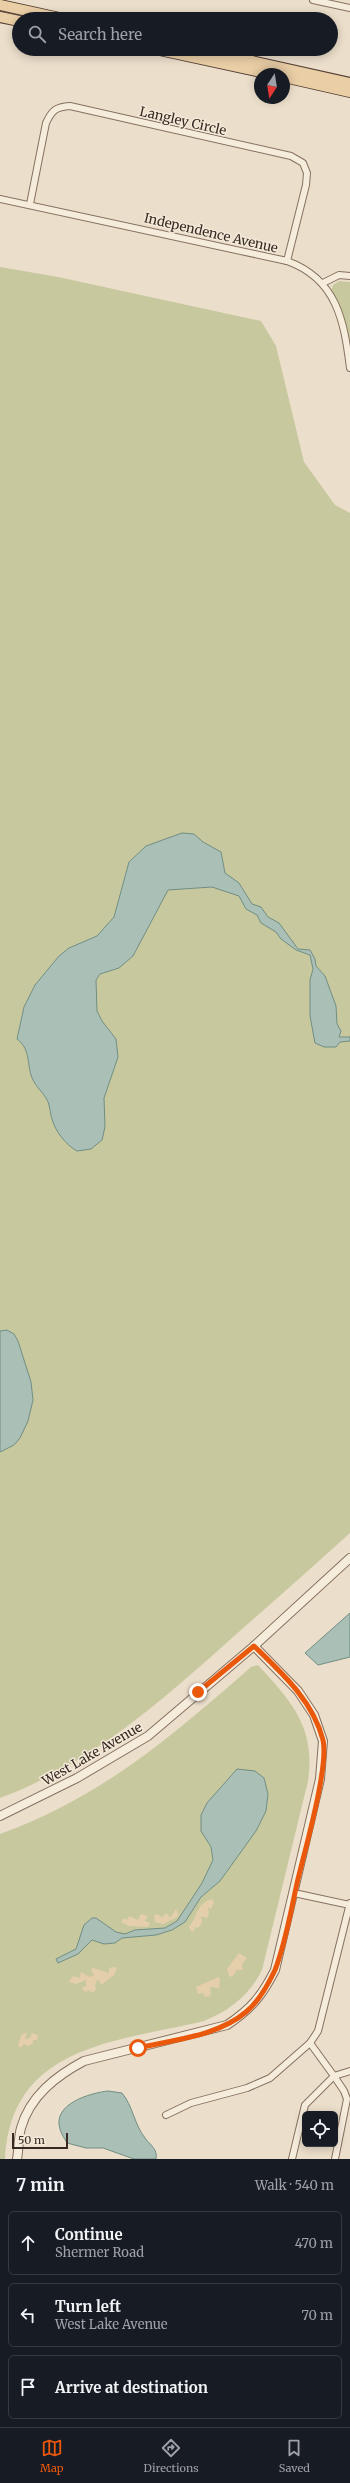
<!DOCTYPE html>
<html lang="en">
<head>
<meta charset="utf-8">
<style>
	body { margin:0; font-family:Merriweather,serif; background:#20242c; color:#f1f3f6 }
	.controls { position:absolute; right:12px; bottom:12px; display:grid; overflow:hidden; border-radius:6px; box-shadow:0 2px 10px #0003 }
	.controls button { width:36px; height:36px; display:grid; place-items:center; padding:0; border:0; border-bottom:1px solid #363941; background:#171b24; color:#f1f3f6; font:20px sans-serif }
	.compass { position:absolute; left:254px; top:68px; width:36px; height:36px; border-radius:50%; background:#171b24; box-shadow:0 2px 10px #0003; rotate:192deg }
	.scale { position:absolute; left:12px; bottom:10px; width:56px; box-sizing:border-box; padding-left:4px; border:2px solid #382a22; border-top:0; font-size:11px; line-height:14px; white-space:nowrap; color:#382a22; -webkit-text-stroke:3px #f3e9d9; paint-order:stroke }
	.stop { position:absolute; width:12px; height:12px; margin:-9px; border:3px solid #ea580c; border-radius:50%; background:#fff }
	.stop.end { background:#ea580c; border-color:#fff; box-shadow:0 1px 4px #0008 }
	.list { margin:0; padding:0; list-style:none }
	h2 { display:flex; justify-content:space-between; align-items:center; height:52px; margin:0; padding:0 16px; font-size:17px }
	h2 small { font-size:13px; font-weight:400; color:#9ea1a6 }
	.list li { display:grid; grid-template-columns:26px 1fr auto; gap:12px; align-items:center; box-sizing:border-box; height:64px; margin:0 8px 8px; padding:0 8px; border:1px solid #363941; border-radius:6px }
	.list b { display:block; font-size:15px; white-space:nowrap }
	.list p { margin:0; font-size:13px; white-space:nowrap; color:#9ea1a6 }
	.list em { font-size:13px; font-style:normal; color:#9ea1a6 }
	.icon { flex:none; width:22px; height:22px; fill:none; stroke:currentColor; stroke-width:2; stroke-linecap:round; stroke-linejoin:round }
	.map { position:relative; flex:none; width:350px; height:2159px; overflow:hidden }
	.search { position:absolute; background:#171b24; box-shadow:0 2px 10px #0003; left:12px; right:12px; top:12px; height:44px; display:flex; align-items:center; gap:10px; box-sizing:border-box; padding:0 14px; border-radius:22px; color:#9ea1a6; font-size:15px }
	.sheet { height:268px; background:#171b24 }
	nav { display:flex; justify-content:space-around; align-items:center; box-sizing:border-box; height:56px; border-top:1px solid #363941; background:#171b24; font-size:11px; color:#9ea1a6 }
	nav a { display:grid; justify-items:center; gap:2px }
	nav .on { color:#ea580c }
	.map>svg:first-child { display:block }
	.green { fill:#c7c89e }
	.sand { fill:#e4cfaa }
	.water { fill:#aac0b7; stroke:#718e84 }
	.lines { fill:none; stroke-linecap:round; stroke-linejoin:round }
	.minor-casing { stroke:#867160; stroke-width:8 }
	.tertiary-casing { stroke:#867160; stroke-width:10 }
	.primary-casing { stroke:#544033; stroke-width:12 }
	.minor { stroke:#f6ecdc; stroke-width:6 }
	.tertiary { stroke:#f6ecdc; stroke-width:8 }
	.primary { stroke:#eacea6; stroke-width:10 }
	.route { stroke:#ea580c; stroke-width:5 }
	.labels { text-anchor:middle; dominant-baseline:central; stroke-width:3; stroke-linejoin:round; paint-order:stroke }
	.street-label { font-size:13px; fill:#382a22; stroke:#f3e9d9 }
</style>
</head>
<body>
<div class="map">
<svg width="350" height="2159" viewBox="0 0 350 2159">
	<rect width="100%" height="100%" fill="#ebdeca"/>
	<g class="green">
		<path d="M0,267L58,277L261,321L276,346L304,462L335,505L350,513V1533C308,1571 266,1608 223,1646C156,1706 86,1766 0,1798Z"/>
		<path d="M339,281L350,282V347L344,319L331,291L333,285Z"/>
		<path d="M258,1665C291,1701 316,1727 308,1781L262,1970C249,1996 230,2010 204,2021C116,2042 11,2045 5,2159H0V1834C102,1797 171,1737 251,1667Z"/>
	</g>
	<g class="sand">
		<path d="M212,1899L214,1902L211,1909L208,1907L209,1913L207,1918L201,1916L202,1923L198,1928L195,1927L194,1931H191L189,1927C197,1918 197,1902 212,1899Z"/>
		<path d="M176,1909L179,1916L163,1924L155,1922L154,1916L157,1914L162,1917L167,1913L169,1917H171Z"/>
		<path d="M141,1914L148,1916L145,1921L150,1923L148,1927L129,1926L121,1922L124,1918L127,1920L129,1916L138,1920Z"/>
		<path d="M239,1953L247,1958L242,1964L243,1970H237L232,1977L229,1976L227,1969Z"/>
		<path d="M113,1967L117,1968L114,1975L101,1985L98,1979L95,1985L96,1990L92,1993L89,1990L86,1992L83,1990L82,1988L86,1986V1980L76,1984L69,1982L73,1976L80,1978L81,1972L90,1977L94,1975L91,1970L93,1968L109,1973V1968Z"/>
		<path d="M218,1977L220,1978L219,1988L210,1987L211,1994L208,1997L204,1996L203,1993L198,1994L196,1987Z"/>
		<path d="M27,2033L25,2039L30,2038L32,2033L38,2035L37,2040H33V2043L28,2046L24,2044L22,2047H19L18,2044L22,2034Z"/>
	</g>
	<g class="water">
		<path d="M182,833L194,834L203,842L221,852L225,873L239,883L252,904L261,907L268,917L279,923L298,949L310,950L315,959L316,966L325,976L336,1006L337,1024L341,1031L339,1037H350V1041L340,1042L336,1047H324L315,1043L310,1016V980L313,969L310,955L296,950L281,939L276,932L261,923L257,915L246,909L239,896L212,887L168,890L133,956L119,968L100,974L96,980L97,1011L102,1021L116,1039L118,1057L104,1098L105,1127L102,1140L91,1149L77,1151C66,1145 55,1131 52,1119C50,1113 50,1104 46,1098C41,1090 34,1085 31,1075C27,1061 30,1049 17,1039L24,1007L35,985L59,956L69,948L97,936L114,917L129,862L146,846Z"/>
		<path d="M7,1330L14,1334L18,1341L31,1382L33,1400L28,1421L20,1438L14,1445L0,1452V1331Z"/>
		<path d="M350,1613V1657L318,1665L305,1653Z"/>
		<path d="M237,1769L255,1771L264,1778L268,1794L266,1811L256,1831L220,1881L201,1897L185,1922L172,1930L156,1935L122,1938L115,1943L104,1944L92,1940L78,1954L58,1963L56,1959L76,1949L84,1925L92,1918H96L116,1932L125,1934L135,1930L165,1928L177,1921L202,1883L213,1860L211,1847L201,1831V1815L207,1803Z"/>
		<path d="M108,2091L122,2093C133,2106 134,2124 145,2138C150,2145 158,2149 156,2159H134L103,2148H86L67,2143C65,2139 61,2134 60,2129C52,2104 90,2093 108,2091Z"/>
	</g>
	<g class="lines">
		<defs>
			<g id="minor">
				<path d="M313,0L350,8"/>
				<path d="M0,199L287,261C337,279 344,321 350,368"/>
				<path d="M30,204L46,123C52,110 56,107 70,106L291,156L303,163L307,173L306,185L287,261"/>
				<path d="M323,283L339,275L350,276"/>
				<path d="M294,1893L350,1905"/>
				<path d="M166,2115L191,2103L247,2088L270,2078L310,2043"/>
				<path d="M292,2159L305,2105L334,2076L310,2043L318,2031L350,1903"/>
				<path d="M335,2159L347,2099L344,2091L334,2076L350,2071"/>
			</g>
			<g id="tertiary">
				<path d="M0,1816L77,1778L148,1736L254,1646L350,1558"/>
				<path d="M17,2159C19,2149 18,2138 21,2128C30,2096 56,2076 84,2061L227,2025C251,2009 262,1996 275,1970L320,1779L323,1741L314,1715L298,1691L254,1646"/>
			</g>
			<g id="primary">
				<path d="M0,5L64,19"/>
				<path d="M0,17L19,21"/>
				<path d="M155,49L270,74"/>
				<path d="M198,49L350,83"/>
				<path d="M284,77L350,92"/>
			</g>
		</defs>
		<use href="#minor" class="minor-casing"/>
		<use href="#tertiary" class="tertiary-casing"/>
		<use href="#primary" class="primary-casing"/>
		<use href="#minor" class="minor"/>
		<use href="#tertiary" class="tertiary"/>
		<use href="#primary" class="primary"/>
	</g>
	<g class="lines">
		<path class="route" d="M138,2048C172,2040 218,2036 246,2012C258,2002 268,1985 275,1970C286,1942 291,1909 298,1879C305,1850 329,1766 323,1740C313,1701 282,1673 254,1646L198,1692"/>
	</g>
	<g class="labels">
		<g class="street-label">
			<text transform="translate(183 121) rotate(13)">Langley Circle</text>
			<text transform="translate(211 233) rotate(13)">Independence Avenue</text>
			<text transform="translate(92 1754) rotate(-30)">West Lake Avenue</text>
		</g>
	</g>
</svg>
<div class="controls">
<button><svg class="icon" aria-label="locate" viewBox="0 0 24 24"><circle cx="12" cy="12" r="6"/><path d="M12 2v4M12 18v4M2 12h4M18 12h4"/></svg></button>
</div>
<svg class="compass" viewBox="-18 -18 36 36"><path d="M0-13l5 13h-10z" fill="#e53935"/><path d="M0 13l5-13h-10z" fill="#9ea1a6"/></svg>
<div class="scale">50 m</div>
<div class="stop" style="left:138px;top:2048px"></div>
<div class="stop end" style="left:198px;top:1692px"></div>
<div class="search"><svg class="icon" aria-label="search" viewBox="0 0 24 24"><circle cx="10" cy="10" r="6"/><path d="M15 15l6 6"/></svg>Search here</div>
</div>
<section class="sheet">
<h2>7 min<small>Walk · 540 m</small></h2>
<ul class="list">
<li><svg class="icon" aria-label="ahead" viewBox="0 0 24 24"><path d="M12 20V5M6 11l6-6 6 6"/></svg><div><b>Continue</b><p>Shermer Road</p></div><em>470 m</em></li>
<li><svg class="icon" aria-label="left" viewBox="0 0 24 24"><path d="M17 20v-9H6M10 6l-5 5 5 5"/></svg><div><b>Turn left</b><p>West Lake Avenue</p></div><em>70 m</em></li>
<li><svg class="icon" aria-label="arrive" viewBox="0 0 24 24"><path d="M6 21V4h12l-3 4 3 4H6"/></svg><div><b>Arrive at destination</b></div></li>
</ul>
</section>
<nav>
<a class="on"><svg class="icon" aria-label="map" viewBox="0 0 24 24"><path d="M3 6l6-2 6 2 6-2v14l-6 2-6-2-6 2zM9 4v14M15 6v14"/></svg>Map</a>
<a><svg class="icon" aria-label="directions" viewBox="0 0 24 24"><path d="M12 3l9 9-9 9-9-9zM9 14v-3h6M13 9l2 2-2 2"/></svg>Directions</a>
<a><svg class="icon" aria-label="saved" viewBox="0 0 24 24"><path d="M7 4h10v16l-5-4-5 4z"/></svg>Saved</a>
</nav>
</body>
</html>
